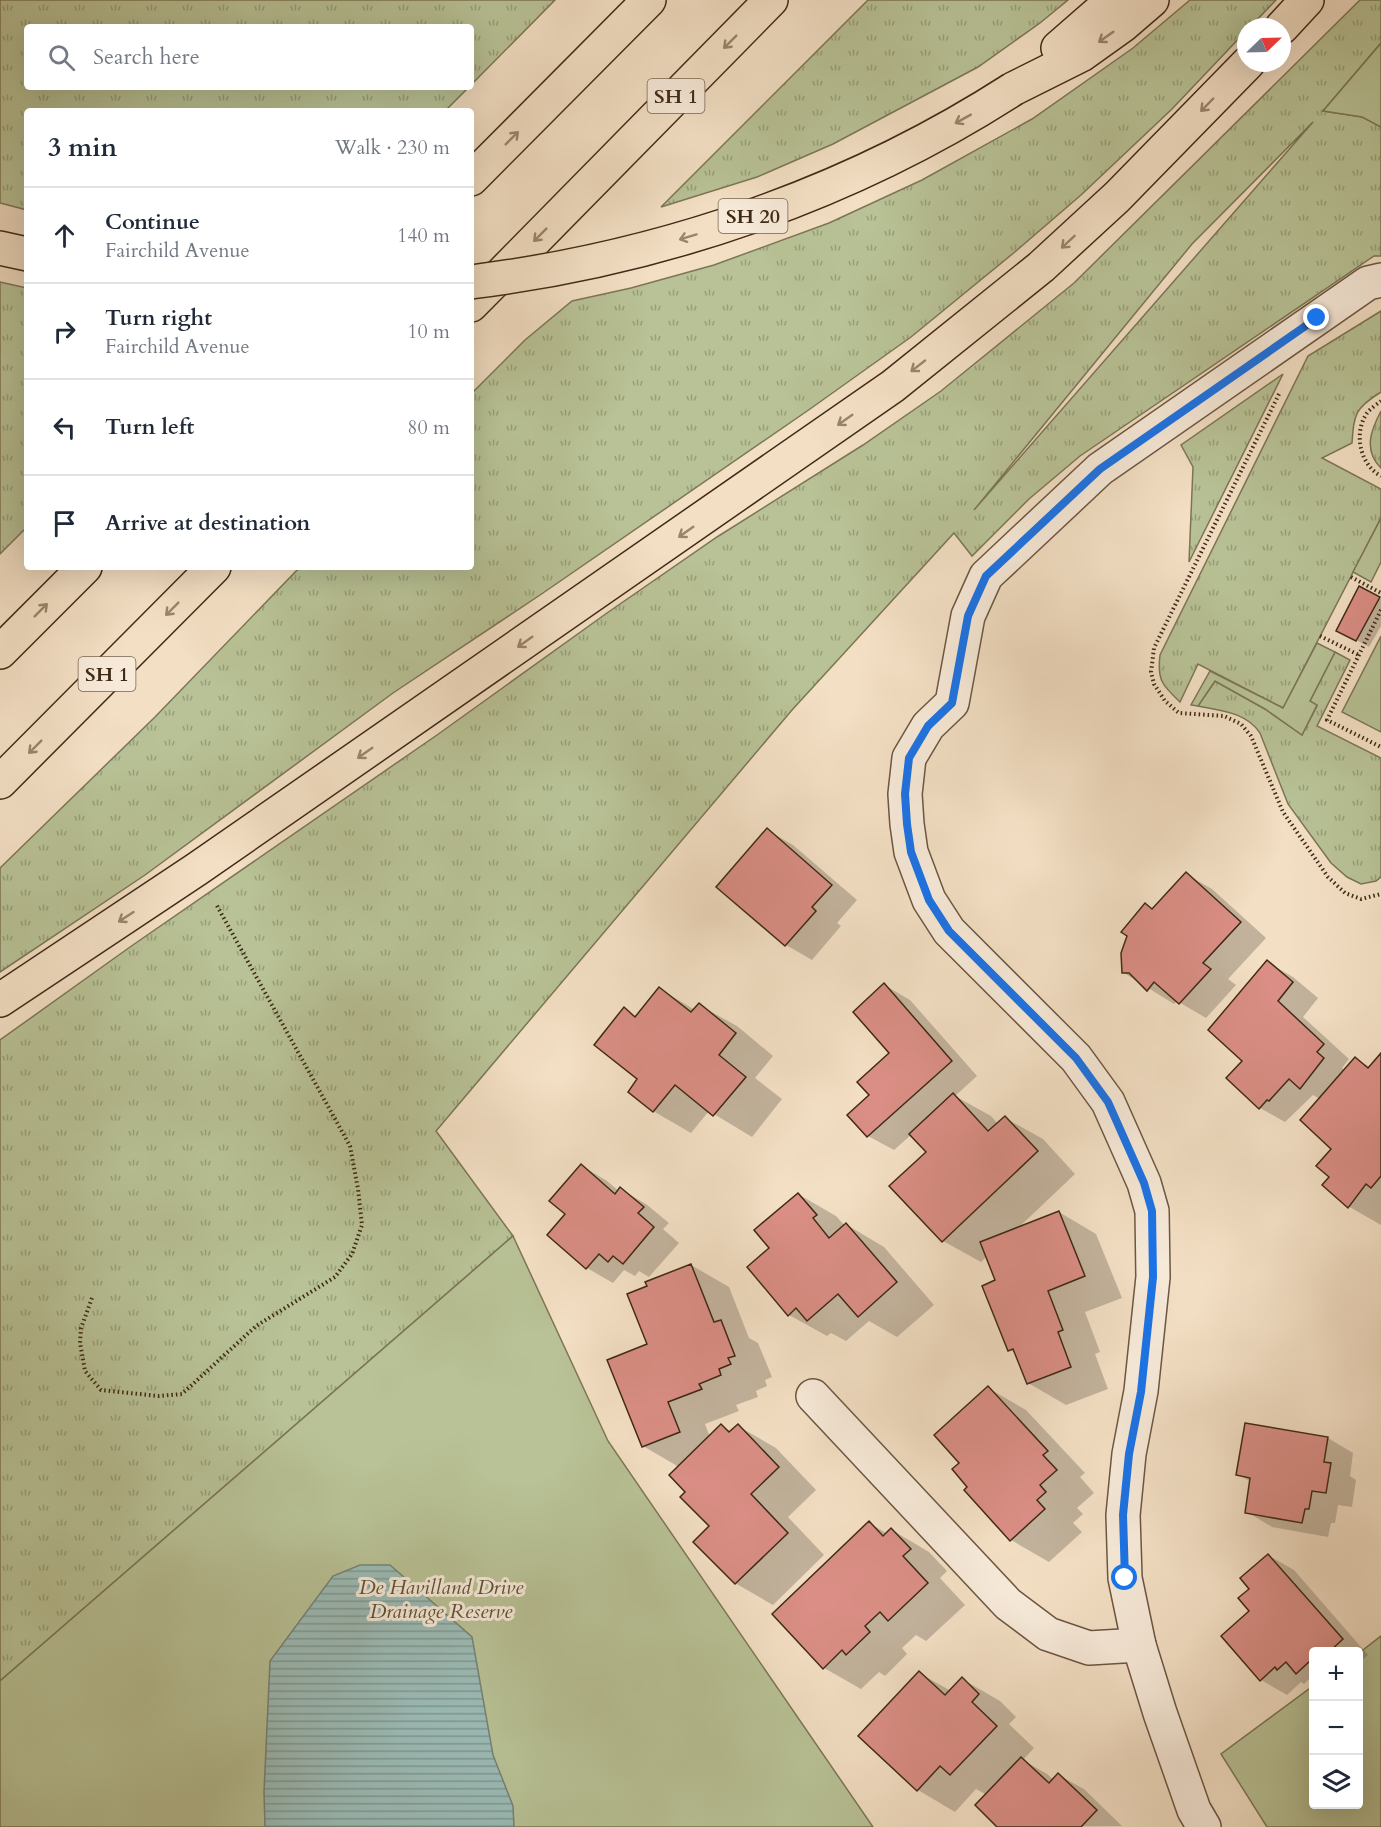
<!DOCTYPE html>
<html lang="en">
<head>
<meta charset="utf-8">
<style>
	body { margin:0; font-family:Cardo,serif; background:#f2f2f3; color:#1f2937 }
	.controls { position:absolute; right:18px; bottom:18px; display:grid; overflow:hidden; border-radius:6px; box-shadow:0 6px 24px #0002 }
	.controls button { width:54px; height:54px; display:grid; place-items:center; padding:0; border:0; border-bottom:2px solid #e0e1e3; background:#fff; color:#1f2937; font:30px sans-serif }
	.compass { position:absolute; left:1237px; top:18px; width:54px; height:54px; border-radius:50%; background:#fff; box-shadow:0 6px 24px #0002; rotate:67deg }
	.stop { position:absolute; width:18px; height:18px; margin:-14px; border:4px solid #1a73e8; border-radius:50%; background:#fff }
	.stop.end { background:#1a73e8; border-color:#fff; box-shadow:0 2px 6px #0008 }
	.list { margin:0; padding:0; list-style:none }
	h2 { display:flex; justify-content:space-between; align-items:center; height:78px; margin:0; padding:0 24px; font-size:26px }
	h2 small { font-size:20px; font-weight:400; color:#747a83 }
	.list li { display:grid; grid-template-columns:39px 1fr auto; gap:18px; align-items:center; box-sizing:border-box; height:96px; padding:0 24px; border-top:2px solid #e0e1e3 }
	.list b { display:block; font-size:22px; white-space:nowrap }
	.list p { margin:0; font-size:20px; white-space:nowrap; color:#747a83 }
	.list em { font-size:20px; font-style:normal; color:#747a83 }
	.icon { flex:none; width:33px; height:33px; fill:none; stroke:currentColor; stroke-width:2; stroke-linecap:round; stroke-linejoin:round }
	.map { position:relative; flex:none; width:1381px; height:1827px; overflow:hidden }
	.search { position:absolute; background:#fff; box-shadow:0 6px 24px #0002; left:24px; top:24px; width:450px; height:66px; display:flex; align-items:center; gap:15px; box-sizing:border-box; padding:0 21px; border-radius:6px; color:#747a83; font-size:22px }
	.panel { position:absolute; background:#fff; box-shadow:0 6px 24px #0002; left:24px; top:108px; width:450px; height:462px; border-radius:6px }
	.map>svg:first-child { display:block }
	.grass { fill:url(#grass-tufts); stroke:#7c7656; stroke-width:1.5; fill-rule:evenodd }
	.green { fill:#b8c296; stroke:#7c7656; stroke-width:1.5 }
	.water { fill:url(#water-rules); stroke:#768277; stroke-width:1.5 }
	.shadow { fill:#0003 }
	.building { fill:#da8e85; stroke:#3f2a16; stroke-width:1.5 }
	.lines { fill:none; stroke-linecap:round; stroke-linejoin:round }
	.minor-casing { stroke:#6c5742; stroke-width:36 }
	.highway-casing { stroke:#3f2a16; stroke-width:36 }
	.path { stroke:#3f2a16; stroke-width:4; stroke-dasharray:1.5 3; stroke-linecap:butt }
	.minor { stroke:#f7ead9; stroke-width:33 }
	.highway { stroke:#f3dfc4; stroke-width:33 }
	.highway-bridge-casing { stroke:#3f2a16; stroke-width:36; stroke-linecap:butt }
	.highway-bridge { stroke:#f3dfc4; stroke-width:33 }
	.oneway { stroke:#99846d }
	.route { stroke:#1a73e8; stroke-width:8 }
	.labels { text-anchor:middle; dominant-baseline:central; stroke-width:6; stroke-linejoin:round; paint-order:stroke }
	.shield { fill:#f7ead9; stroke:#766450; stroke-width:1.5 }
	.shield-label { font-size:20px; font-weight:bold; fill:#3f2a16 }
	.park-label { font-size:21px; font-style:italic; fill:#5d5036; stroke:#f7ead9 }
</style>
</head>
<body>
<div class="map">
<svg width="1381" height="1827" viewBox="0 0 1381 1827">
	<defs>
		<pattern id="grass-tufts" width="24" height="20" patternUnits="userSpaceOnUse" patternTransform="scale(1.5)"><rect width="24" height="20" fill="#b8c296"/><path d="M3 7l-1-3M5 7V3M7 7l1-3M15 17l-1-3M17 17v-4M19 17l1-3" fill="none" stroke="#979e79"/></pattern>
		<pattern id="water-rules" width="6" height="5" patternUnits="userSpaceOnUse" patternTransform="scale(1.5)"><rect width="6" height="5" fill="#9bbcb7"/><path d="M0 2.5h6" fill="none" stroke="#809994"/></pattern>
	</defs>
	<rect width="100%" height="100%" fill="#f3dfc4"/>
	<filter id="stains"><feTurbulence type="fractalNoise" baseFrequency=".00333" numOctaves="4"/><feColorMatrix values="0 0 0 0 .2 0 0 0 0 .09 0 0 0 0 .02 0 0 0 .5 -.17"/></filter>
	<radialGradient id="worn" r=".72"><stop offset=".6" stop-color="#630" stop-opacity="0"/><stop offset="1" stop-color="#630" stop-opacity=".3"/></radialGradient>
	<g class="grass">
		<path d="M0,0H555L471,85V27H27V87H469L445,111H27V210L0,203Z"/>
		<path d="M868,0H1068L1040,23L978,67L833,144L757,177L661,207Z"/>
		<path d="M1190,0H1276L1250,27H1246V31L1172,109L1081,195L1016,251L911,337L810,409L543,593L393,693L145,875L0,972V868L155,717L300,567H471V394L525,340L572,301L631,288L714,265L829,223L922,180L1032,119L1133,48Z"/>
		<path d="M1360,0H1381V43L1323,111L1363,117L1381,127V256H1374L1080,456L1029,499L972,556L954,533L792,710L436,1131L513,1236L0,1681V1040L130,947L437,735L607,613L717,537L863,445L941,391L1074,283ZM1313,122L974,510L1192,244Z"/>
		<path d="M0,282L27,288V527L0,554Z"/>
		<path d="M1381,311V392C1355,408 1354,414 1352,443L1322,458L1381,489V518L1283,708L1198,664L1180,702C1162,685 1157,680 1160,655L1308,356Z"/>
		<path d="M1283,374L1189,562L1193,467L1181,445Z"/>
		<path d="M1381,411V468C1363,450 1371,430 1381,411Z"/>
		<path d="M1335,652L1350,660L1317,726L1381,758V877L1376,881L1361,884L1347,877L1331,863L1288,804L1260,733C1246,712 1221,711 1198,706L1215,681L1265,709L1302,735L1317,706L1310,701Z"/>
	</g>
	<g class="green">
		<path d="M1381,43V127L1362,117L1323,111Z"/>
		<path d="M1381,518V562L1371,582L1353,572Z"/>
		<path d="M1381,636V732L1342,712Z"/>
		<path d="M1317,643L1335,652L1310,701L1317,705L1302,735L1265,709L1215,681L1198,706L1191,705L1210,671L1283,708Z"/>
		<path d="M513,1236L608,1441L873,1827H0V1681Z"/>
		<path d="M1381,1636V1827H1267L1221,1754L1313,1686L1314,1804H1358L1359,1653Z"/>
	</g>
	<path class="water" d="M360,1565H390L472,1637L493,1755L513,1806L514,1827H265L264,1792L270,1661L333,1576Z"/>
	<g class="shadow">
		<path d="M1360,588L1381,599V626L1369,647L1338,630Z"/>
		<path d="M767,830L793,845L857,900L837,923L841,926L812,960L786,945L719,886Z"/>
		<path d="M1186,874L1212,889L1266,938L1228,979L1236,985L1206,1018L1177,1001L1174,1004L1124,973L1145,905L1154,910Z"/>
		<path d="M1267,962L1293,977L1318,998L1303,1017L1349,1059L1342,1068L1345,1071L1356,1059L1370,1067L1381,1056V1225L1348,1206L1320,1099L1313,1095L1285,1122L1260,1108L1244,1060Z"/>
		<path d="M884,985L910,1000L977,1076L955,1096L991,1116L998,1124L1005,1118L1043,1139L1075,1174L1017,1229L1059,1212L1096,1234L1122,1298L1085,1312L1100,1352L1095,1354L1108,1389L1066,1405L1028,1383L1017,1354L1009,1349L997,1281L987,1256L981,1262L943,1241L928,1152L911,1135L894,1150L868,1136L871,1095L891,1053Z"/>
		<path d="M660,989L695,1010L699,1005L737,1026L773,1056L755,1078L782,1099L752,1137L709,1111L691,1133L653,1111L639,1079L625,1009L637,1017Z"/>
		<path d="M582,1166L607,1181L619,1191L620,1189L646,1204L669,1223L663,1229L679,1243L649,1277L639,1271L635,1276L624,1270L613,1283L587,1268L549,1235L567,1214Z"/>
		<path d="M798,1194L836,1216L845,1226L847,1225L884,1247L934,1305L897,1337L869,1321L846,1341L831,1333L827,1336L789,1315L771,1248Z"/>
		<path d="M691,1265L729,1287L749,1338L758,1343L772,1377L765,1380L767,1386L756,1391L758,1397L736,1405L739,1411L705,1424L710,1437L721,1426L732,1432L738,1426L776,1448L816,1490L788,1517L824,1555L773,1605L735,1583L711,1526L687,1492L679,1467L643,1446L649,1345Z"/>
		<path d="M988,1388L1026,1410L1085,1473L1080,1477L1094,1493L1077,1508L1083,1514L1073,1523L1082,1532L1049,1562L1011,1540L966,1490L969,1487L961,1463Z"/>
		<path d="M1328,1438L1353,1453L1350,1476L1356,1480L1352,1507L1338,1505L1335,1523H1331L1328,1537L1272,1527L1247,1512L1251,1482L1238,1474Z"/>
		<path d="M869,1523L888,1534L892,1530L929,1552L947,1571L940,1578L965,1605L926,1641L916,1635L902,1648L907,1654L885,1676L879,1672L861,1689L824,1668Z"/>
		<path d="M1268,1555L1294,1570L1368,1655L1358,1663V1652H1314V1682L1309,1679L1304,1684L1301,1682L1287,1695L1261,1680L1252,1611L1251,1589Z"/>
		<path d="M919,1673L951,1691L962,1679L1000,1701L1016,1717L1009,1724L1034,1748L1023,1760L1047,1774L1054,1780L1058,1775L1084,1789L1122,1826L1000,1827L987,1795L976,1789L955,1812L918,1790Z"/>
	</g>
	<g class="building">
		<path d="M1359,586L1380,597L1356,641L1336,631Z"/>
		<path d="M767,828L832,885L812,907L816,911L785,946L716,887Z"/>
		<path d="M1186,872L1241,922L1203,963L1211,969L1179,1004L1154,982L1147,991L1129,973H1122L1121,953L1127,936L1121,932L1145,903L1152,909Z"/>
		<path d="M1267,960L1293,982L1278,1001L1324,1044L1317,1052L1324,1058L1300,1089L1289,1079L1269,1101L1267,1100L1259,1109L1226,1078L1242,1061L1208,1030Z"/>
		<path d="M884,983L952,1061L867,1137L847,1115L869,1095L857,1082L889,1053L853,1012Z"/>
		<path d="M659,987L691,1012L699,1003L736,1033L719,1055L746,1077L713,1116L675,1085L653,1112L628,1092L637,1079L594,1045L624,1007L635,1017Z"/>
		<path d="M1381,1053V1176L1371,1188L1366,1184L1348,1208L1322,1185L1329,1177L1316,1166L1331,1149L1300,1120L1355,1057L1368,1068Z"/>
		<path d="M953,1093L988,1131L1005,1116L1038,1151L942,1242L889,1186L926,1152L909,1134Z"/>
		<path d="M581,1164L615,1194L620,1187L644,1207L638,1213L654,1227L623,1264L613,1256L608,1262L599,1254L586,1269L547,1235L565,1214L549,1201Z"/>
		<path d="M798,1193L817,1215L813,1218L829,1238L846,1223L897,1282L858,1317L838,1294L807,1321L796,1308L788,1316L747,1267L769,1248L754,1230Z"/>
		<path d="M1059,1211L1085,1276L1048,1291L1063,1330L1058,1332L1071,1367L1027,1384L1013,1349L1008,1351L982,1286L995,1280L980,1242Z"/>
		<path d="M691,1264L714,1322L721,1320L735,1356L728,1358L731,1364L719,1369L721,1375L699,1384L702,1389L668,1402L680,1432L642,1447L607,1360L647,1344L627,1294L647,1286L645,1282Z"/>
		<path d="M988,1386L1048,1451L1043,1455L1057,1470L1040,1485L1046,1492L1037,1500L1045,1509L1010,1541L964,1490L967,1487L952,1469L959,1463L934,1435Z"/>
		<path d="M1245,1423L1328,1437L1324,1462L1331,1463L1326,1493L1312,1491L1309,1509H1305L1302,1523L1245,1513L1250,1478L1236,1475Z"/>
		<path d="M721,1424L729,1432L738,1424L779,1467L751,1494L788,1533L735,1584L693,1542L709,1526L680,1497L685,1492L669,1475Z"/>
		<path d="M869,1521L883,1536L891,1528L911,1549L903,1556L928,1583L888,1621L880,1612L865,1626L870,1632L846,1655L842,1650L823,1669L772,1614Z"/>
		<path d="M1268,1554L1343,1639L1329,1652H1314V1664L1310,1661L1296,1674L1286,1662L1277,1670L1275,1667L1260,1681L1221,1636L1249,1611L1238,1598L1249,1589L1240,1578Z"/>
		<path d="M919,1671L945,1695L962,1677L979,1694L972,1702L997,1726L950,1775L940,1766L917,1791L858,1736Z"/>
		<path d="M1021,1757L1049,1783L1058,1773L1097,1810L1081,1827H997L975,1805Z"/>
	</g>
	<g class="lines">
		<defs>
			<g id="minor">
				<path d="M813,1396L1008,1604L1048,1634L1089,1648L1139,1645"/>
				<path d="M1204,1827L1194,1810L1160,1713L1139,1645L1125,1578L1123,1515L1129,1454L1141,1391L1153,1277L1152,1211L1144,1183L1108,1102L1076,1058L949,931L929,900L911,852L907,824L905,794L909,758L928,726L952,703L968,616L986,576L1100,469L1368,283L1381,280"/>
			</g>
			<g id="highway">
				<path d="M1282,27L1307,0"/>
				<path d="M1058,48L1113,0"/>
				<path d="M1013,89L1081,55L1123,25L1152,0"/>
				<path d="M471,179L649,0"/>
				<path d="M0,248L27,254"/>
				<path d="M471,305L771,0"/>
				<path d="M0,652L85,567"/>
				<path d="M0,782L214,567"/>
				<path d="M0,1000L197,869L893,386L1041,267L1117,197L1248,63"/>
			</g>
		</defs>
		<use href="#minor" class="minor-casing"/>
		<use href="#highway" class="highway-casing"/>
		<g class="path">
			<path d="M1279,394L1154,648L1151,672L1154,684L1165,701L1179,713L1224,716L1241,724L1251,736L1283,812L1328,877L1345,893L1361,899L1381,894"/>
			<path d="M1381,401C1377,404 1370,409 1367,413C1353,433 1360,465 1381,476"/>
			<path d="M1351,577L1381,593"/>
			<path d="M1381,610L1327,720L1381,747"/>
			<path d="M1320,636L1359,655"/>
			<path d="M92,1298L81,1328L80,1343L85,1371L101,1390L158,1396L182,1394L256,1326L335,1277L352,1254L362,1225L358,1189L350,1146L216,904"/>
		</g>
		<use href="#minor" class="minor"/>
		<use href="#highway" class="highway"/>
		<defs>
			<path id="highway-bridge" d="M471,282C663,258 850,194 1013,89"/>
		</defs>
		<use href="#highway-bridge" class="highway-bridge-casing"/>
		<use href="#highway-bridge" class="highway-bridge"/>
	</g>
	<defs><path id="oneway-shaft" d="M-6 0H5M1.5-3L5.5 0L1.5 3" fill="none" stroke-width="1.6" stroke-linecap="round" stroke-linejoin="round" transform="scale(1.5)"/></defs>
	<g class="oneway">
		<use href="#oneway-shaft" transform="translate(1106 37) rotate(145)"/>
		<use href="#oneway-shaft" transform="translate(730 42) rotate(135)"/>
		<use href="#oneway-shaft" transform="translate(1207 105) rotate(134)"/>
		<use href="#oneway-shaft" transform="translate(963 119) rotate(151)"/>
		<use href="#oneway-shaft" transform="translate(512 138) rotate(-45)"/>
		<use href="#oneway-shaft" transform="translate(540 235) rotate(135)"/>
		<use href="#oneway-shaft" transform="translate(688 237) rotate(163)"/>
		<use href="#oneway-shaft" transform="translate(1068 242) rotate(137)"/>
		<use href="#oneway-shaft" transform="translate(918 366) rotate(142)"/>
		<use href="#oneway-shaft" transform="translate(845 420) rotate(145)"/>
		<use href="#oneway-shaft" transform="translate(686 532) rotate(145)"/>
		<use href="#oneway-shaft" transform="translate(172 609) rotate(135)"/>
		<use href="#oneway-shaft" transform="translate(41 610) rotate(-45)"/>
		<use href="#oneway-shaft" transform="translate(525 642) rotate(145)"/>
		<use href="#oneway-shaft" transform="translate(35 747) rotate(135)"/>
		<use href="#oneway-shaft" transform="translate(365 753) rotate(145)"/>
		<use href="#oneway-shaft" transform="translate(126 917) rotate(147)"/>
	</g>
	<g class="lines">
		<path class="route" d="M1125,1578L1123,1515L1129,1454L1141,1392L1153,1277L1152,1211L1144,1183L1108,1102L1076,1058L949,931L929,900L911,852L907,824L905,794L909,758L928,726L952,703L968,616L986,576L1100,469L1317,318"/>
	</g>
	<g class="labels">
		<g class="shield">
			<rect x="647.5" y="79" width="57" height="34" rx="4.5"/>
			<rect x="718.5" y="199" width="69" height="34" rx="4.5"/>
			<rect x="78.5" y="657" width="57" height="34" rx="4.5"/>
		</g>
		<g class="shield-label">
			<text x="676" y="96">SH 1</text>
			<text x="753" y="216">SH 20</text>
			<text x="107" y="674">SH 1</text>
		</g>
		<g class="park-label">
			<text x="441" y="1587">De Havilland Drive<tspan x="441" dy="24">Drainage Reserve</tspan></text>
		</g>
	</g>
	<rect width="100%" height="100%" filter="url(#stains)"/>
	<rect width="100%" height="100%" fill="url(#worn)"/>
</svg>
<div class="controls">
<button>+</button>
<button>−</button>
<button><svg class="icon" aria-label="layers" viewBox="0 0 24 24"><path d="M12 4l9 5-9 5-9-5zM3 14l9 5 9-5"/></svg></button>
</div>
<svg class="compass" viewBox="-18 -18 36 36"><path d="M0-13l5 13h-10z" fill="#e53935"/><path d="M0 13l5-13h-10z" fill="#747a83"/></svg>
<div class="stop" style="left:1125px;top:1578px"></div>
<div class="stop end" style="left:1317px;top:318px"></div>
<div class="search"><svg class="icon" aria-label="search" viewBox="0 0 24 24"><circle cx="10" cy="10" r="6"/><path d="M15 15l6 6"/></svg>Search here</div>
<section class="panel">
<h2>3 min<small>Walk · 230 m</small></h2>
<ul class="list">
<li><svg class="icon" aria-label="ahead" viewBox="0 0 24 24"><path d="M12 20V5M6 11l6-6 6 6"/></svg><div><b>Continue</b><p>Fairchild Avenue</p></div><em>140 m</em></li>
<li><svg class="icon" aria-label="right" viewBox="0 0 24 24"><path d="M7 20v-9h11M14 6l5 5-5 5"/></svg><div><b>Turn right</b><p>Fairchild Avenue</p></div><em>10 m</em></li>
<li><svg class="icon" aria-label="left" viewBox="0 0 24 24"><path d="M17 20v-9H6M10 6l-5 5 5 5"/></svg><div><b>Turn left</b></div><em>80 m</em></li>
<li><svg class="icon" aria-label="arrive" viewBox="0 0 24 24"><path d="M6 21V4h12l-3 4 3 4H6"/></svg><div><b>Arrive at destination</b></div></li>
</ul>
</section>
</div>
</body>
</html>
